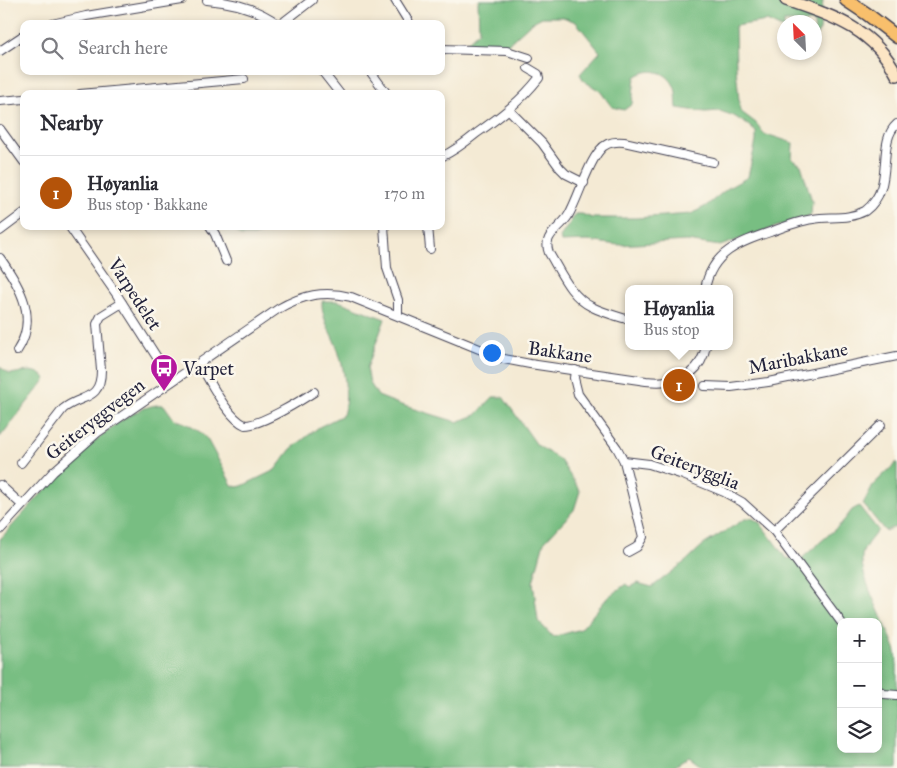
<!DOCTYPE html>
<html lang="en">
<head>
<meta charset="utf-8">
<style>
	body { margin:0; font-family:"IM FELL Great Primer",serif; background:#f7f7f7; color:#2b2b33 }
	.controls { position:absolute; right:15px; bottom:15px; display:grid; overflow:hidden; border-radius:10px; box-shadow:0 2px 8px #0003 }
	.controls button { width:45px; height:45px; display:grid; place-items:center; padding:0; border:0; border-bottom:1px solid #e1e1e2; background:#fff; color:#2b2b33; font:25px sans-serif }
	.compass { position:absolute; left:777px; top:15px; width:45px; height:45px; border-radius:50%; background:#fff; box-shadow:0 2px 8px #0003; rotate:336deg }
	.you { position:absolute; left:491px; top:352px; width:18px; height:18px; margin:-12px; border:4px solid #fff; border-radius:50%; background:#1a73e8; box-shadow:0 0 0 8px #1a73e833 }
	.badge { display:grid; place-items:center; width:32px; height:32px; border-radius:50%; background:#b45309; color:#fff; font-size:16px; font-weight:700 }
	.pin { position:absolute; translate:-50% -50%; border:2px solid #fff; box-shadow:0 1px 5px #0006 }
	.popup { position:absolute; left:625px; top:285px; width:108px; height:65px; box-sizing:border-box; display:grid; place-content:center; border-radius:10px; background:#fff; filter:drop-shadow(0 1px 4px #0005); font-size:16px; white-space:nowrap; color:#7c7c81 }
	.popup b { font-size:19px; color:#2b2b33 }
	.popup::after { content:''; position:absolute; left:50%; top:100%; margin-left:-10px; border:10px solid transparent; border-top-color:#fff }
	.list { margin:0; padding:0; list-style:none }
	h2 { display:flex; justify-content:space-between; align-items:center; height:65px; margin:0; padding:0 20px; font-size:21px }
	h2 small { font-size:16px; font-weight:400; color:#7c7c81 }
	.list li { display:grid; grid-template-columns:32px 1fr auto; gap:15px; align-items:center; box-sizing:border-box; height:75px; padding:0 20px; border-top:1px solid #e1e1e2 }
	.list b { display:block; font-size:19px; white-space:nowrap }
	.list p { margin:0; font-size:16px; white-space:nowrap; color:#7c7c81 }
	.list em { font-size:16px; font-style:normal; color:#7c7c81 }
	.icon { flex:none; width:28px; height:28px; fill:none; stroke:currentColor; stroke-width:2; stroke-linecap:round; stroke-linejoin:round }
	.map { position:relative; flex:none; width:897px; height:768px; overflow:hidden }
	.search { position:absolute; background:#fff; box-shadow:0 2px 8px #0003; left:20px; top:20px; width:425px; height:55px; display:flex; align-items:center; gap:12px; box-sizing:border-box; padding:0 18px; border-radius:10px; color:#7c7c81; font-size:19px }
	.panel { position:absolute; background:#fff; box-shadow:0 2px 8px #0003; left:20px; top:90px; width:425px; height:140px; border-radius:10px }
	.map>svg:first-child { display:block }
	.forest { fill:#78be82; stroke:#4d705e; fill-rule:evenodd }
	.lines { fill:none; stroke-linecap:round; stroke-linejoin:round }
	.street-casing { stroke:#424052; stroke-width:10 }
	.secondary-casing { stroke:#424052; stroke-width:14 }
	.primary-casing { stroke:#424052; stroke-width:15 }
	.street { stroke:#fff; stroke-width:8 }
	.secondary { stroke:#fce5c4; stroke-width:11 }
	.primary { stroke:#f8bf6c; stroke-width:12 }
	.labels { text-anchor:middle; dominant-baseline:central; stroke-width:5; stroke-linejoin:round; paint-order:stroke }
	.street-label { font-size:19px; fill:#22223b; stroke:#fbf7ec }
	.poi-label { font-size:19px; fill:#22223b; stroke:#fbf7ec; text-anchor:start }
</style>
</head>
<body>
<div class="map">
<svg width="897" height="768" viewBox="0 0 897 768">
	<rect width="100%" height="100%" fill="#fbf7ec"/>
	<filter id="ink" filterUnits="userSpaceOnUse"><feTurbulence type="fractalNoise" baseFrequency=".02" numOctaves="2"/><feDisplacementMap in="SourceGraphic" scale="10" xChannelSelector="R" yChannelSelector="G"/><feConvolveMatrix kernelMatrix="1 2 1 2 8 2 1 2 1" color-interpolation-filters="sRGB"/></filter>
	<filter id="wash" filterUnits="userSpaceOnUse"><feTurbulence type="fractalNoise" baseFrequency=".0096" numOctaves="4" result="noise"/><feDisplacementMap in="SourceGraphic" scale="20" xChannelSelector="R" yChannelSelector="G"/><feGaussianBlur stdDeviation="1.12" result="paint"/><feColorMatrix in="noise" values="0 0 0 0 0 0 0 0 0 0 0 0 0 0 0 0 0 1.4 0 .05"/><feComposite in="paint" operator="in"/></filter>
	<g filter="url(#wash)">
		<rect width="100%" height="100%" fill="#f4ead4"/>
		<g class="forest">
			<path d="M480,0H823L820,30L815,37L814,22H784V29L767,21L735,26L736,68L740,111L756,123L765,135L772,136L793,143L792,159L801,165L812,201L811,215L720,246L687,241L618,245L588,241L561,242L560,237L576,214H582L592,218H636L691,214L706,206L728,188L748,177L756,141V132L748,125L734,116L720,111L705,112L677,108C676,102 677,93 675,88C668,70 648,67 635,77L632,104L624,110L612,107L600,91L584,81L580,74L600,52L576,22L563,17H542L531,23L506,46L465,44L479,31L478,1Z"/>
			<path d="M230,226H283L254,236H240Z"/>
			<path d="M322,301H338L385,319L367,368L370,383L378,396L401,405L457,422L476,415L493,397H503L537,445L560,460L580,491L574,510L544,542L533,582L538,621L553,637L581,629L608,597L626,584L630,587L637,583L652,587L686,561L703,545L745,519L752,518L760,523L786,558L800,560L842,523L852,510L859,506L878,530C873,537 863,547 862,556C860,579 886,623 894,646C897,652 896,659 897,665V768H704L689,757L672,768H0V539C31,507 118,400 164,405L174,419L185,423L200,432L207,439L232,485L237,487L242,486L275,470L291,449L319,427L343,415C349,395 344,365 336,345C330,331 321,316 322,301ZM841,622H878V749H841Z"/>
			<path d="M0,367L10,374C24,372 36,367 46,379L0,437Z"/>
			<path d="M897,462V526L885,531L863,504L873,485Z"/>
		</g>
	</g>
	<g filter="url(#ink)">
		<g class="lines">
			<defs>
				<g id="street">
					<path d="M207,0C232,2 258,9 278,24"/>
					<path d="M395,0L410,24"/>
					<path d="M52,24L86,16L182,0"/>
					<path d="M281,24L312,0"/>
					<path d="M441,49L507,51L529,58"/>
					<path d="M0,51L24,35"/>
					<path d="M322,71L340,94"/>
					<path d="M370,71L387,94"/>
					<path d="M80,94L244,79"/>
					<path d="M0,101L24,99"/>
					<path d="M509,110L542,143L560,168L566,174L584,183"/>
					<path d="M0,129L24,162"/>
					<path d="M441,157C454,151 466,142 477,133C500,117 521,101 539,78L538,74L528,68"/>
					<path d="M69,226L117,295L172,381"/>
					<path d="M210,226L215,234L226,261"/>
					<path d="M384,226L387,268L398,300V315"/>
					<path d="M428,226L430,249"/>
					<path d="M0,231L24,213"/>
					<path d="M0,258C20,286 39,318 17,351"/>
					<path d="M705,289C712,251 741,242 773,231C786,226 799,221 813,219C830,216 848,220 865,211C897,187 875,143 897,124"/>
					<path d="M629,320C617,316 604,313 592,307C571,297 561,273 549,253C542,235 559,230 568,216C579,197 587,165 600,150C606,142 615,141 624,142L713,162"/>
					<path d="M200,363C208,379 228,418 245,425C261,425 300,401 314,392"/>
					<path d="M575,370L574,378L578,394L617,448L624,461L643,537L637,547L628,552"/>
					<path d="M705,386L731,387L768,382L897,356"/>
					<path d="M624,461L649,464L683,475L724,492L742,502L774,531L841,622"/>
					<path d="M21,463L63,409C81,394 101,402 101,370L97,324L101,316L122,303"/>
					<path d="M0,485L22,505"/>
					<path d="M0,530L53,472L97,433L278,309C302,295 324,290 351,297L504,359L530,364L646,381C674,384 700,378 706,346"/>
					<path d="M774,531L881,425"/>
					<path d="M878,690L884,694L897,695"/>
				</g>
				<path id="secondary" d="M786,0C832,16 873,28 897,75"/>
				<path id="primary" d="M846,0L867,14L897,37"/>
			</defs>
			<use href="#street" class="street-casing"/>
			<use href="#secondary" class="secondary-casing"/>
			<use href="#primary" class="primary-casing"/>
			<use href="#street" class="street"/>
			<use href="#secondary" class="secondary"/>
			<use href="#primary" class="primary"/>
		</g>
	</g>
	<defs>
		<symbol id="bus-pin" viewBox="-11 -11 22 30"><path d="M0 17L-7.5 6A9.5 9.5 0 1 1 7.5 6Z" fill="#b5179e" stroke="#fbf7ec"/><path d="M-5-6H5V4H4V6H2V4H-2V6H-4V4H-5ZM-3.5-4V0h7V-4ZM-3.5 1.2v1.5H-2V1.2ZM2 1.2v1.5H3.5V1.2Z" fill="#fff"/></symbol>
	</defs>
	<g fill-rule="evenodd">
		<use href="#bus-pin" x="148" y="352" width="32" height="43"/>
	</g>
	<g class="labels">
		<g class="street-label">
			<text transform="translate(135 294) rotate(57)">Varpedelet</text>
			<text transform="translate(560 352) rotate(8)">Bakkane</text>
			<text transform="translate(798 358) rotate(-11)">Maribakkane</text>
			<text transform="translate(95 419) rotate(-38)">Geiteryggvegen</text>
			<text transform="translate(695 467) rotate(21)">Geiterygglia</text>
		</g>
		<g class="poi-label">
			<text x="183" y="368">Varpet</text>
		</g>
	</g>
</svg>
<div class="controls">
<button>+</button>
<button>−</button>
<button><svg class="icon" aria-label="layers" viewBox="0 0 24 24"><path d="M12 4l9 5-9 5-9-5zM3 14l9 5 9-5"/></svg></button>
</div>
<svg class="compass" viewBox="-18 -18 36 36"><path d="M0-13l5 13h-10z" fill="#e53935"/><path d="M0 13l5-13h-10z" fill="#7c7c81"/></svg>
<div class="you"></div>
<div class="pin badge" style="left:679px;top:385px">1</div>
<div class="popup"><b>Høyanlia</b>Bus stop</div>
<div class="search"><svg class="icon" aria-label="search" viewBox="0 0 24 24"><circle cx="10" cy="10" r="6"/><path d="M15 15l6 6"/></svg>Search here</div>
<section class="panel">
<h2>Nearby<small></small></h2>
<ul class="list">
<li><span class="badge">1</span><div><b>Høyanlia</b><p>Bus stop · Bakkane</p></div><em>170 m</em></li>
</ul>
</section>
</div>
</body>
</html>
